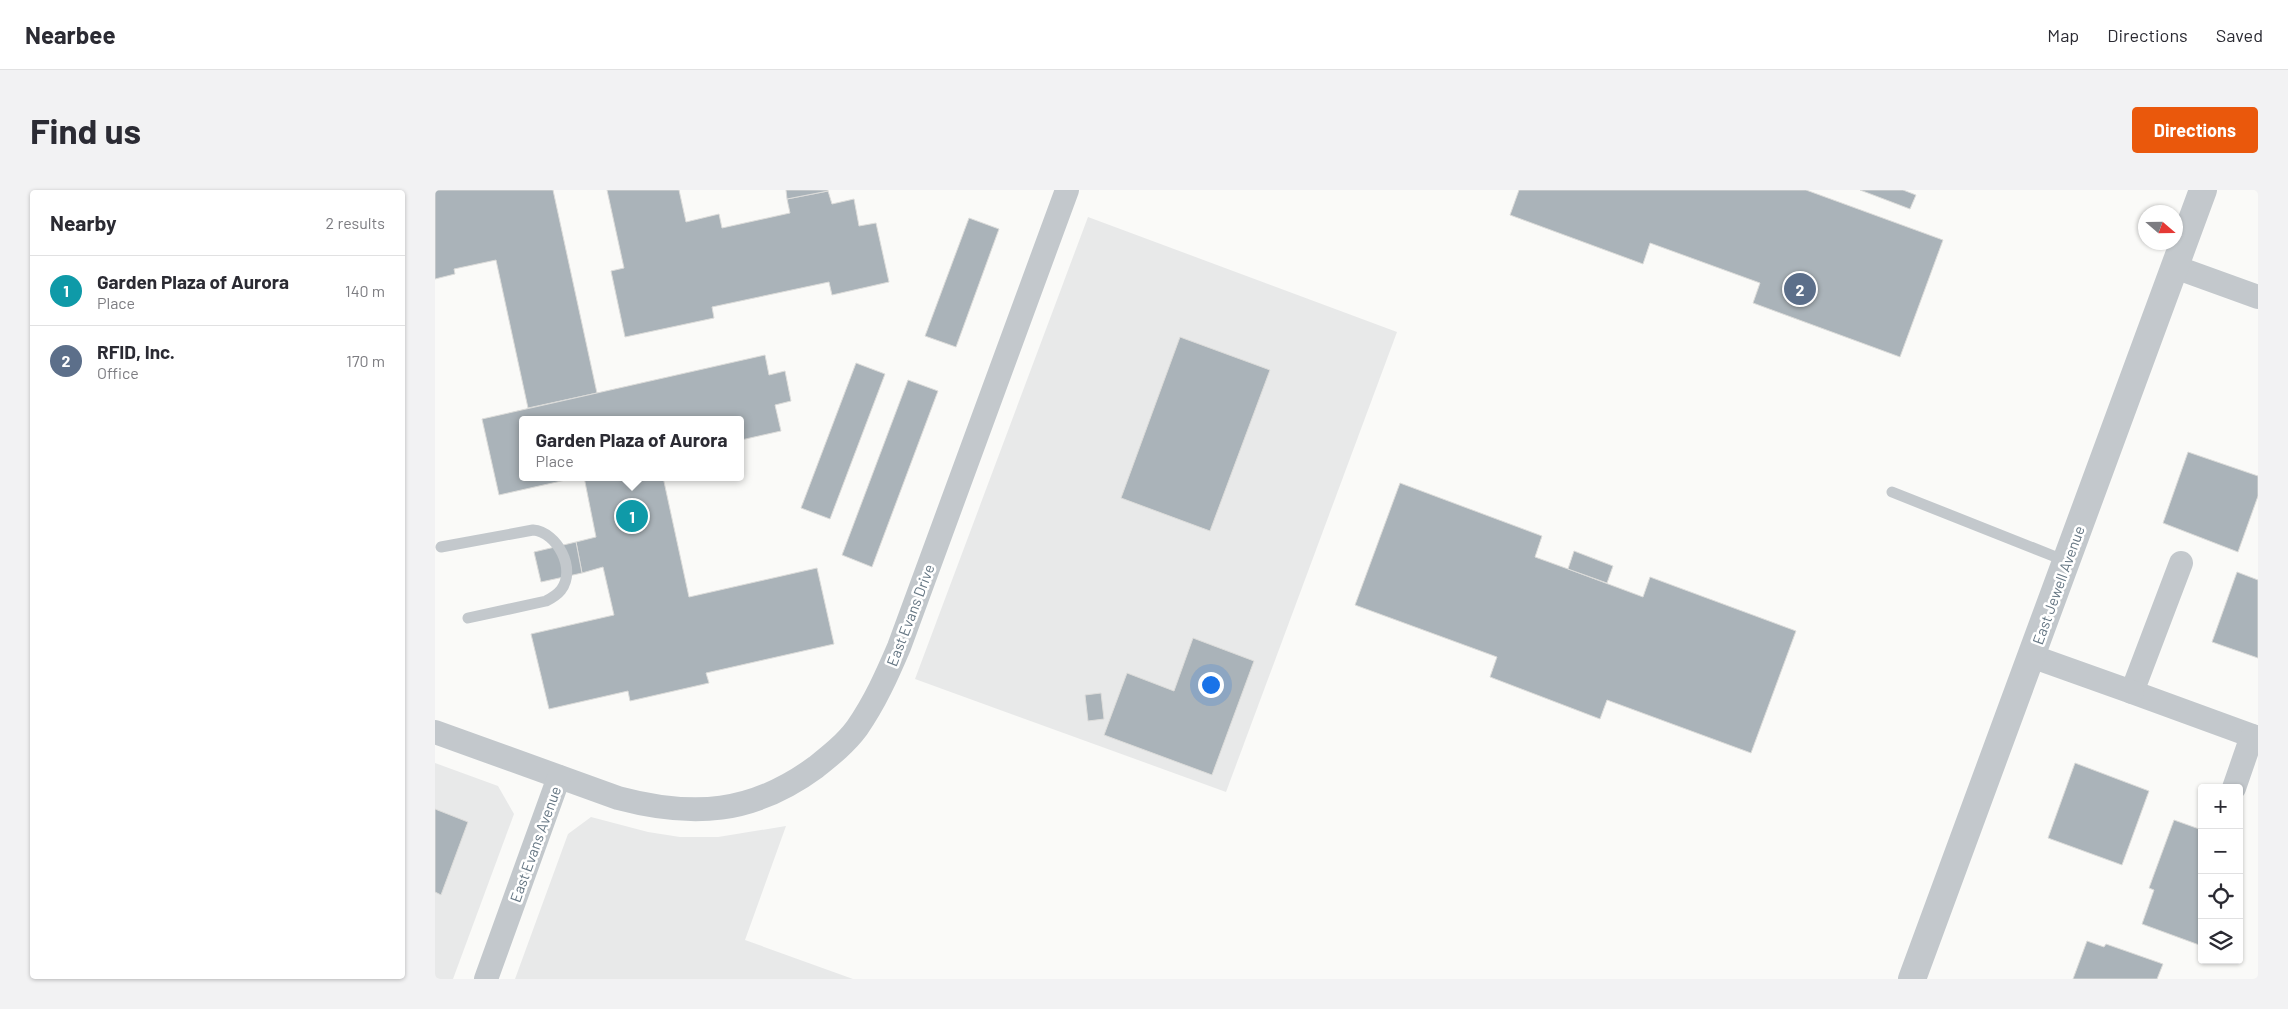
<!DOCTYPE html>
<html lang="en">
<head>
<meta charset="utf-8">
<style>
	body { margin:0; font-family:Barlow,sans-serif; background:#f2f2f3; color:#2b2b33 }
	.controls { position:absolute; right:15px; bottom:15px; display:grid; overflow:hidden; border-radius:5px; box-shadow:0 1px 4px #0004 }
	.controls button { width:45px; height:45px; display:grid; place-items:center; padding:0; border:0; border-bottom:1px solid #e1e1e2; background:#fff; color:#2b2b33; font:25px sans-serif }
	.compass { position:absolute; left:1703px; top:15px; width:45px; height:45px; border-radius:50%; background:#fff; box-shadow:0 1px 4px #0004; rotate:110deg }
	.you { position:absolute; left:775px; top:494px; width:18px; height:18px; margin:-12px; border:4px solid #fff; border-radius:50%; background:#1a73e8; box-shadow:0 0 0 8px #1a73e833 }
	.badge { display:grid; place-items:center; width:32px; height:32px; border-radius:50%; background:#ea580c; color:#fff; font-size:16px; font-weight:700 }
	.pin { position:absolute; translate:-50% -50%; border:2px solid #fff; box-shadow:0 1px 5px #0006 }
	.popup { position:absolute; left:84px; top:226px; width:225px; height:65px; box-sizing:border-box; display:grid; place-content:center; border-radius:5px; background:#fff; filter:drop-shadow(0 1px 4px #0005); font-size:16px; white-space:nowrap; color:#7c7c81 }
	.popup b { font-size:19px; color:#2b2b33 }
	.popup::after { content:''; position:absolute; left:50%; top:100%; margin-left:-10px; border:10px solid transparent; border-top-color:#fff }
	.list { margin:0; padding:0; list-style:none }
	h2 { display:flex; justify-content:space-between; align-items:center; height:65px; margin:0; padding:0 20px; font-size:21px }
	h2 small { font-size:16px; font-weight:400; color:#7c7c81 }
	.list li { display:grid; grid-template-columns:32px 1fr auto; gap:15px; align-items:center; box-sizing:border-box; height:70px; padding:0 20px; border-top:1px solid #e1e1e2 }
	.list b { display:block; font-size:19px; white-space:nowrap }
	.list p { margin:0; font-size:16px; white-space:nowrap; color:#7c7c81 }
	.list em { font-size:16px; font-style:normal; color:#7c7c81 }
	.icon { flex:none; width:28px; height:28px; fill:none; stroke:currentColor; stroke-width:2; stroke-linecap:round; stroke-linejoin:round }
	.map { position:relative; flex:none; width:1823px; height:789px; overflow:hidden; border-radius:5px }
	header { display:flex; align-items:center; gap:30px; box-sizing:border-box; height:70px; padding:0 25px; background:#fff; border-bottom:1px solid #e1e1e2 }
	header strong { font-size:24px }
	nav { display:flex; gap:28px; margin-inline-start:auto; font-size:18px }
	.intro { display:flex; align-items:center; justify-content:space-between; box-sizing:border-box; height:120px; padding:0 30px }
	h1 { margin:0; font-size:35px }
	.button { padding:12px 22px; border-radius:5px; background:#ea580c; color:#fff; font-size:18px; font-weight:700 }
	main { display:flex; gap:30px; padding:0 30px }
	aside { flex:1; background:#fff; border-radius:5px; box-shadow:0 1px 4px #0004 }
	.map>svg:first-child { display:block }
	.built { fill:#e8e9e9 }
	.building { fill:#aab3b9; stroke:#dcdcda }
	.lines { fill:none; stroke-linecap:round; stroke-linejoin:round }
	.service { stroke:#c3c8cc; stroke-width:11 }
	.minor { stroke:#c3c8cc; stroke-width:24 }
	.tertiary { stroke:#c3c8cc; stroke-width:28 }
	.labels { text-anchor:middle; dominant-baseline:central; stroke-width:5; stroke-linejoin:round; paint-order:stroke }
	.street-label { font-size:15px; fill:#657683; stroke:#fff }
</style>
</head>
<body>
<header>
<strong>Nearbee</strong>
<nav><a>Map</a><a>Directions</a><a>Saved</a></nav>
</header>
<div class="intro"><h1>Find us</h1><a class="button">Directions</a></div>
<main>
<aside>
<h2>Nearby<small>2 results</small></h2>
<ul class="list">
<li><span class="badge" style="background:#0f9aa8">1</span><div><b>Garden Plaza of Aurora</b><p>Place</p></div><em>140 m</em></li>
<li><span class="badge" style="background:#5c6f8a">2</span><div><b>RFID, Inc.</b><p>Office</p></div><em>170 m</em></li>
</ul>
</aside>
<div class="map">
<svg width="1823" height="789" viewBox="0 0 1823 789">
	<rect width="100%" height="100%" fill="#fafaf8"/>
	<g class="built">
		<path d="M653,27L962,142L791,602L480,489Z"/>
		<path d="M0,573L63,596L79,624L18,789H0Z"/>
		<path d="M156,627L213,642L245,647H283L351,636L310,750L418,789H80L133,644Z"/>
	</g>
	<g class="building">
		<path d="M0,0H118L162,203L93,218L61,70L19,79L20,84L0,89Z"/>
		<path d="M172,0H244L251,32L284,24L287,38L355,23L352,9L393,1L397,14L419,9L424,36L441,33L454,92L397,105L394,92L277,117L279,128L190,147L176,81L189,78Z"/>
		<path d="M351,0H393V1L352,9Z"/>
		<path d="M1084,0H1371L1508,50L1465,167L1318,113L1325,93L1215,53L1208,74L1075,25Z"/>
		<path d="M1425,0H1468L1481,5L1475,19Z"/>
		<path d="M534,28L564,39L521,157L490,146Z"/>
		<path d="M745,147L835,180L775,341L686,308Z"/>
		<path d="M330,165L334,185L350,181L356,211L340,215L346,241L306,250V230H88V287H144L64,305L47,229Z"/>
		<path d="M421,173L450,184L395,329L366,318Z"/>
		<path d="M473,190L503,201L437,377L407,365Z"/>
		<path d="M1753,262L1823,286V306L1803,362L1728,333Z"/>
		<path d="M149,287H228L254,407L382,378L399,454L271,483L274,493L195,511L193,501L114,519L96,444L179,425L168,377L147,383L141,352L161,347Z"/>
		<path d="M965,293L1107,346L1100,367L1133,379L1208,407L1215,387L1361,441L1316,563L1172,510L1165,529L1055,487L1062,467L920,415Z"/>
		<path d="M141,352L147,383L106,392L99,362Z"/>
		<path d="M1139,361L1178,376L1172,393L1133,379Z"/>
		<path d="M1802,382L1823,390V468L1777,452Z"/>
		<path d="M758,448L819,471L777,585L669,545L692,483L739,501Z"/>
		<path d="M666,503L669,529L653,531L650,505Z"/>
		<path d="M1640,573L1714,601L1687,675L1613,648Z"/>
		<path d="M0,619L33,632L6,705L0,702Z"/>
		<path d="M1739,630L1767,640V756L1707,734L1719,700L1714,698Z"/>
		<path d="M1652,751L1669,757L1671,754L1728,774L1722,789H1638Z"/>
	</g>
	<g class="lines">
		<g class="service">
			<path d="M1457,302L1631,371"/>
			<path d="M6,357L98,340C122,342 142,379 126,400C122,405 117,408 111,411L33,428"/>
		</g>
		<g class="minor">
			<path d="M1740,77L1823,107"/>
			<path d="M1746,373L1697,502L1823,548"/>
			<path d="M1596,466L1697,502"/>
			<path d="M0,542L183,608C258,628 317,624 381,577C396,565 411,553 422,538C440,512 452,485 464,457L632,0"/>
			<path d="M1799,598L1817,546"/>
			<path d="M51,789L124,587"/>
		</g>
		<path class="tertiary" d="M1477,789L1768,0"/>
	</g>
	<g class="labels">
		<g class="street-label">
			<text transform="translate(1623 395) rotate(-70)">East Jewell Avenue</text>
			<text transform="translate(475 425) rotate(-69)">East Evans Drive</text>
			<text transform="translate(100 654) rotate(-70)">East Evans Avenue</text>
		</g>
	</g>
</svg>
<div class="controls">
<button>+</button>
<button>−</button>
<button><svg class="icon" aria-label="locate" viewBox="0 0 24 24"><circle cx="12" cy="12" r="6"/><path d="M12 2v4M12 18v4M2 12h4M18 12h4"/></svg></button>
<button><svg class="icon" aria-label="layers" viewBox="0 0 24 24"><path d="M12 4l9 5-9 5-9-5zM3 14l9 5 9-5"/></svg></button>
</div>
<svg class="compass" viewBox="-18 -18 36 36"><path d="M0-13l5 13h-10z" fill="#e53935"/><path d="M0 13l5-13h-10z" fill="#7c7c81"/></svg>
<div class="you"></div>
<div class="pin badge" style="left:197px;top:326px;background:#0f9aa8">1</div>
<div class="popup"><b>Garden Plaza of Aurora</b>Place</div>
<div class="pin badge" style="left:1365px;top:99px;background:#5c6f8a">2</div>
</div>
</main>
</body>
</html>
